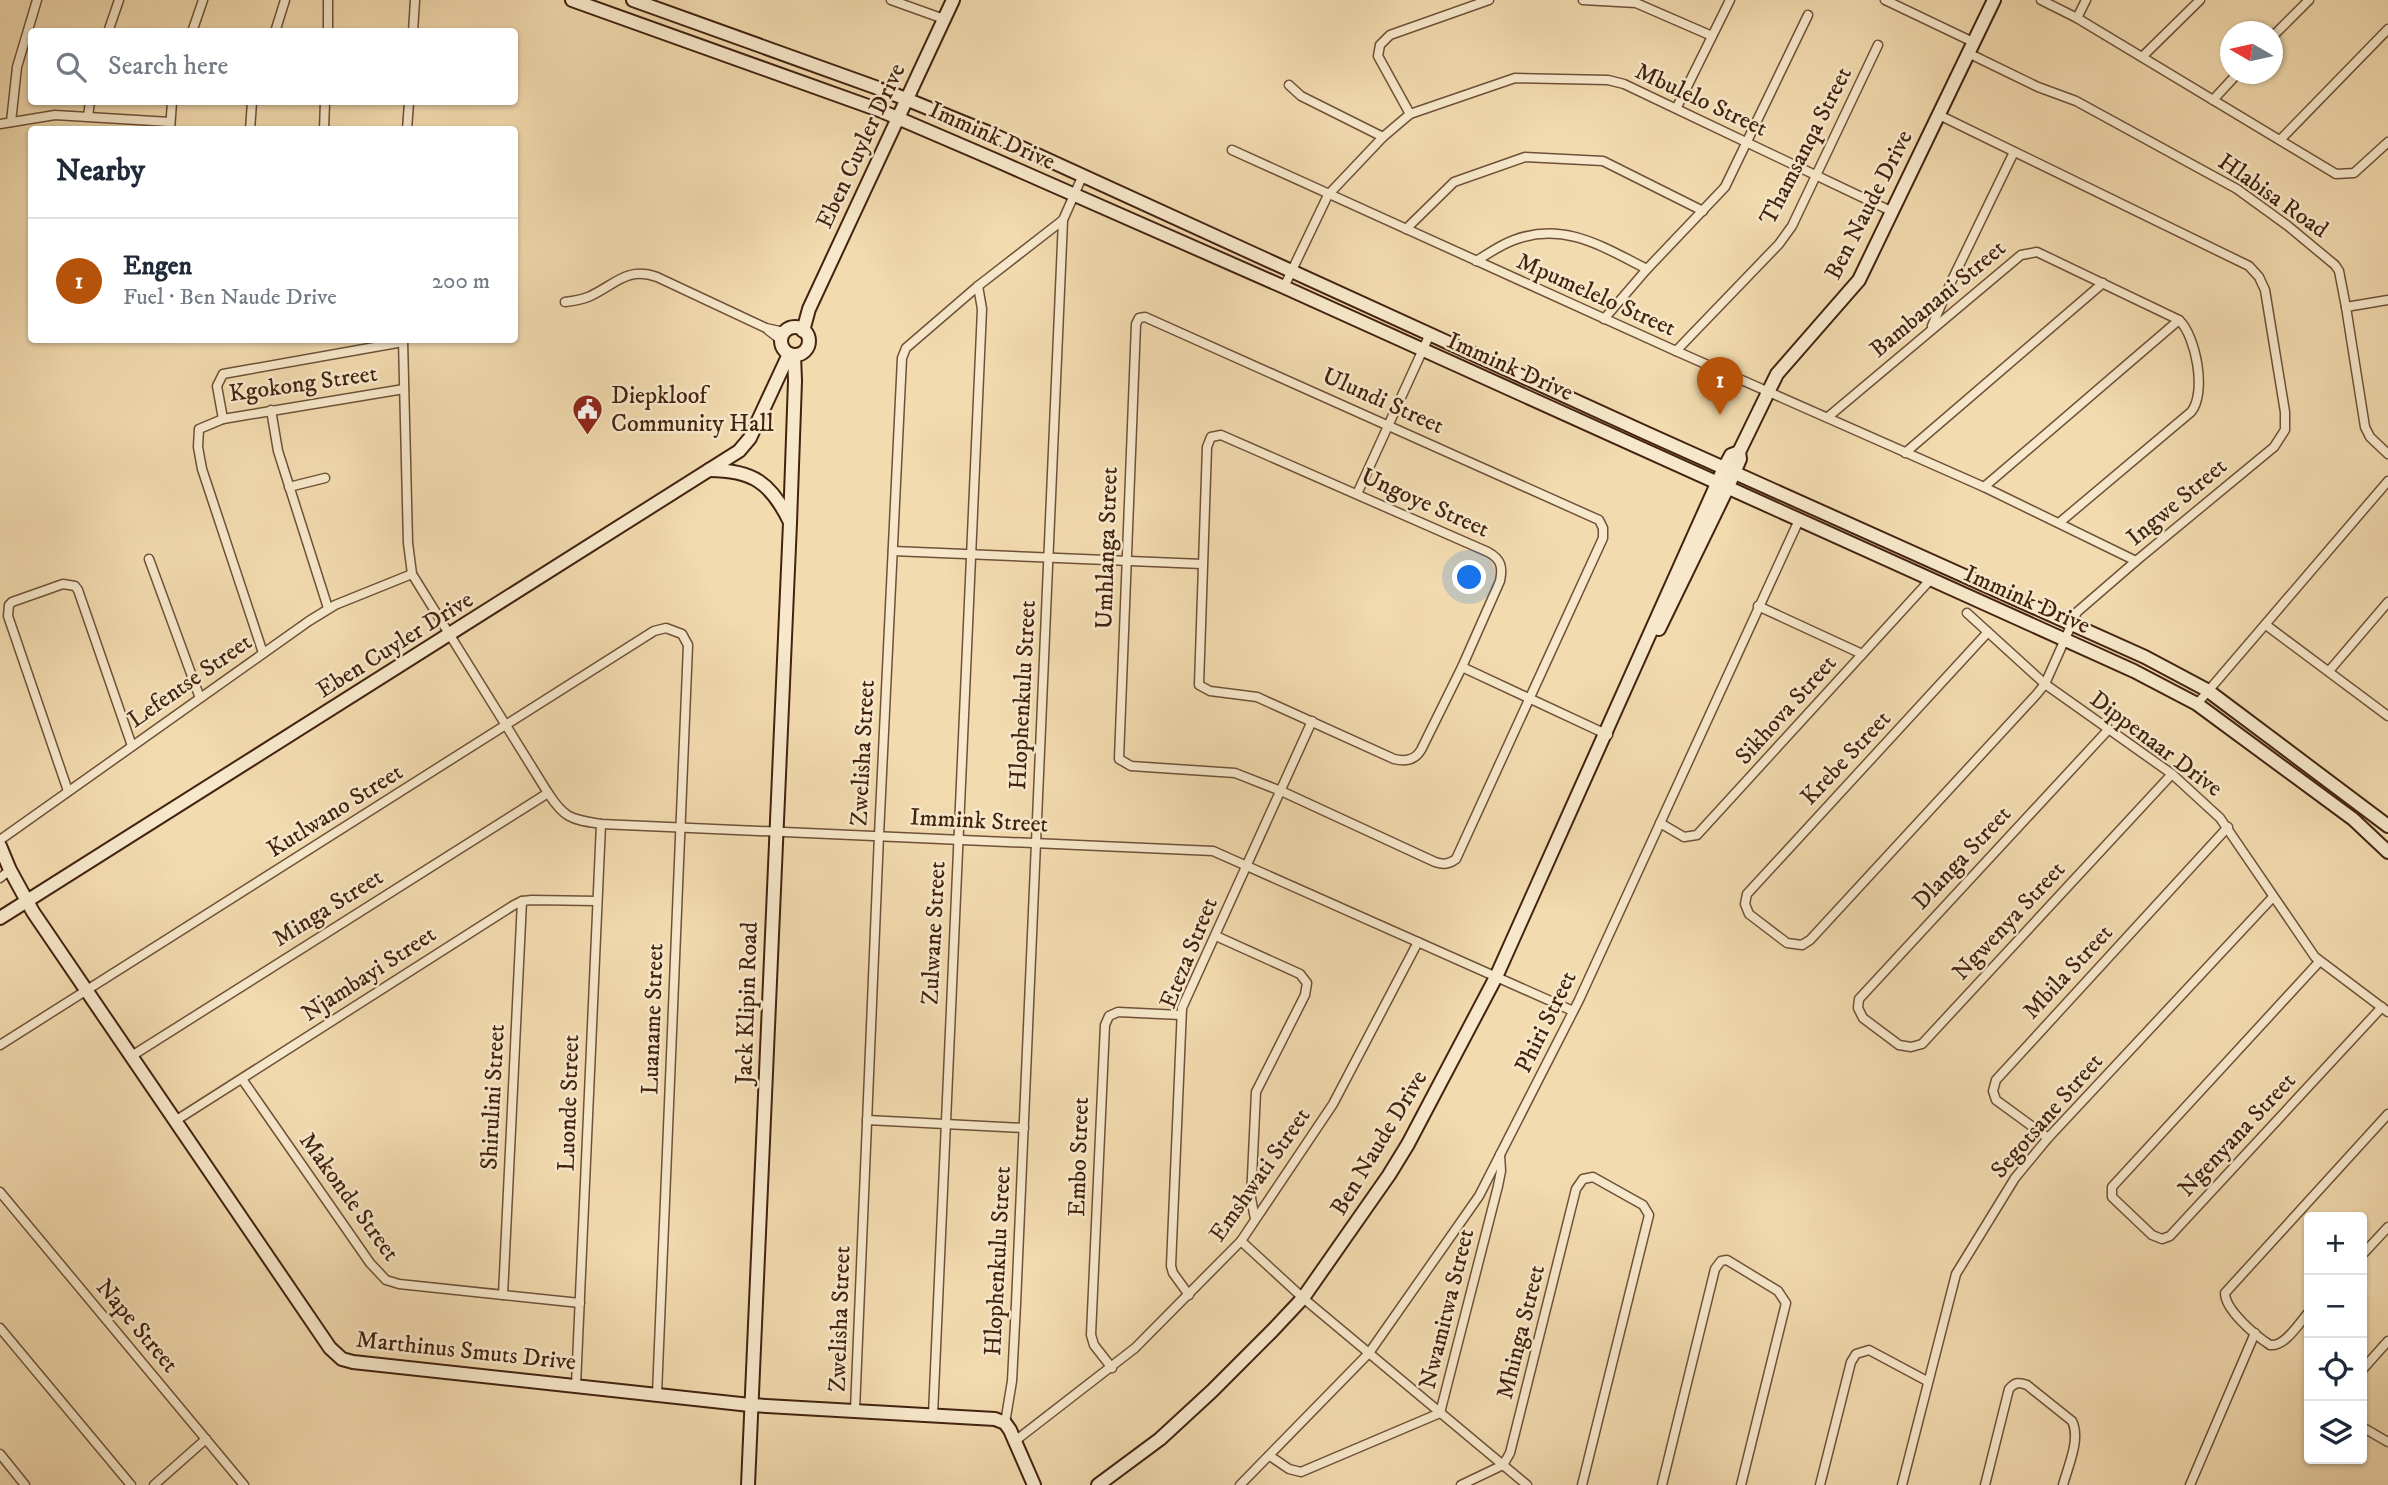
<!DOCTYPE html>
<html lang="en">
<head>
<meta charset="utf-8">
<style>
	body { margin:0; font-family:"IM FELL DW Pica",serif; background:#f6f6f7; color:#1f2937 }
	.controls { position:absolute; right:21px; bottom:21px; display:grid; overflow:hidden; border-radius:7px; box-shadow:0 2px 5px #0004 }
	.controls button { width:63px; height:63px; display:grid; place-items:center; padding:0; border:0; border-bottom:2px solid #e0e1e3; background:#fff; color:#1f2937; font:35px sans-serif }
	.compass { position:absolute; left:2220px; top:21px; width:63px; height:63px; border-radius:50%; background:#fff; box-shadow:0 2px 5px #0004; rotate:279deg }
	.you { position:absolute; left:1470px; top:578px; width:24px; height:24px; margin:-18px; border:5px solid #fff; border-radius:50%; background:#1a73e8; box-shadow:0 0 0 10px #1a73e833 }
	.badge { display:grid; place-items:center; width:46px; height:46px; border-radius:50%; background:#b45309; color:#fff; font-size:23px; font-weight:700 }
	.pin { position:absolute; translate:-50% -58px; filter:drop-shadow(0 2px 4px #0008) }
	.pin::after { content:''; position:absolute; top:37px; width:24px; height:21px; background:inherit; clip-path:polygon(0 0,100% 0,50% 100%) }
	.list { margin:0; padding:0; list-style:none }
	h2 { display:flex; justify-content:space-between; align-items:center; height:91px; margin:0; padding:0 28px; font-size:30px }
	h2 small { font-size:23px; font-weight:400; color:#747a83 }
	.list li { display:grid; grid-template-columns:46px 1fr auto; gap:21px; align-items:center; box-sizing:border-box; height:126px; padding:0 28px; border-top:2px solid #e0e1e3 }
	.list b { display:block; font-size:26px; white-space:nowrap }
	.list p { margin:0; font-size:23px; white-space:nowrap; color:#747a83 }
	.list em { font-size:23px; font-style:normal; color:#747a83 }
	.icon { flex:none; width:38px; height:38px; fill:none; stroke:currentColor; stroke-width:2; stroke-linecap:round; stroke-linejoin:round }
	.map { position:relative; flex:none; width:2388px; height:1485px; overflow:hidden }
	.search { position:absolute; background:#fff; box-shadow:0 2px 5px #0004; left:28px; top:28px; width:490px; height:77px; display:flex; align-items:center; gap:18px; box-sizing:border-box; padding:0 24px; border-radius:7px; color:#747a83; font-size:26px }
	.panel { position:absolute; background:#fff; box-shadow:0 2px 5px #0004; left:28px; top:126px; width:490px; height:217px; border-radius:7px }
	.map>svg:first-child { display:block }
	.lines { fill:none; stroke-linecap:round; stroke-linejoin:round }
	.street-casing { stroke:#6f5038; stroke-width:11 }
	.secondary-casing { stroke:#432210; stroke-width:16 }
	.street { stroke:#f7e8cb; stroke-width:8 }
	.secondary { stroke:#f7e8cb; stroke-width:12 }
	.labels { text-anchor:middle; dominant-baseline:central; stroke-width:5; stroke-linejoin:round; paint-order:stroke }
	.street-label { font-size:24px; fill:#432210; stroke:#f7e8cb }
	.poi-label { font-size:24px; fill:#432210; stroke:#f7e8cb; text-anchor:start }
</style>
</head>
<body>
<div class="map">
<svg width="2388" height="1485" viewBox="0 0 2388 1485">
	<rect width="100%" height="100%" fill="#f2dbaf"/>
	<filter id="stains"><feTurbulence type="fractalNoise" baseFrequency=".00286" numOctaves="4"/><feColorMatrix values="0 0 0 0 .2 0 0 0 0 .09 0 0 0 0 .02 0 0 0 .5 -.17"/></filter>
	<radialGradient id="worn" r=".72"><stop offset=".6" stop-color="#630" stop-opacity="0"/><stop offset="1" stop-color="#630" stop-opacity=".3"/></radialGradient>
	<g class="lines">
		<defs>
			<g id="street">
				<path d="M891,0L944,19"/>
				<path d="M1583,0L1636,3L1712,36"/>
				<path d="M1885,0L1973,42"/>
				<path d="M2041,0L2077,18L2336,174L2354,173L2388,142"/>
				<path d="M2077,18L2086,0"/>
				<path d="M108,32L119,0"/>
				<path d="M192,32L203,0"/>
				<path d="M275,32L285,0"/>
				<path d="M328,32V0"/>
				<path d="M413,32L415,0"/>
				<path d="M2272,37L2309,0"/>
				<path d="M1968,53L2038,87L2076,101L2237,189L2288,226L2335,265L2339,271L2346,307L2365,427L2370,437L2388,454"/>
				<path d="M2142,57L2200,0"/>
				<path d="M1289,85L1301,96L1383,137"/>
				<path d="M2213,100L2237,74"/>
				<path d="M1677,107L1730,0"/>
				<path d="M1410,114L1378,56L1380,45L1390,35L1489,0"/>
				<path d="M1939,115L2249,266L2259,277L2265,290L2285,412V430L2274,447L2136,561L2077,612L2045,684L2036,695L1810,940L1802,945L1787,943L1749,914L1745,904L1747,894L1988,632"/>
				<path d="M88,116L90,102"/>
				<path d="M11,122L17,67L37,0"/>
				<path d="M0,124L55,115L170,122"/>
				<path d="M170,130L172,102"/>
				<path d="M250,130L252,102"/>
				<path d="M324,130L325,102"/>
				<path d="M407,130L409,102"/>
				<path d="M2280,140L2388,29"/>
				<path d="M1232,150L1676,351L1984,487L2136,561"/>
				<path d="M1406,229L1454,182L1525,157L1603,161L1703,211"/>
				<path d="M1476,261C1488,254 1500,245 1514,240C1564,221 1603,247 1647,269"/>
				<path d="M1284,287L1328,195L1383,137L1410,114L1515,78L1608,80L1624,84L1893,212"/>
				<path d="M565,302C573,301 581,300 588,297C614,286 626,266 657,277L766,328L784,332"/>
				<path d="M2346,307L2388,300"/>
				<path d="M1145,317L1599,520L1603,528V538L1456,859C1449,864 1444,865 1435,862L1281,791L1235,773L1131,766L1119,759L1136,324L1139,318Z"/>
				<path d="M1604,319L1647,269L1725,187L1808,15"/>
				<path d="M1932,326L1952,280L2014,152"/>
				<path d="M768,330L781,340"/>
				<path d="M403,340L408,543L412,574L548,793C565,819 571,819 601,824L1213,851L1573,1011"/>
				<path d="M1676,351L1779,244L1792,226L1878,45"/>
				<path d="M271,410L278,451L328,608"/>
				<path d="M1828,417L2021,255L2037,252L2179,320C2196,336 2207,393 2191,412L2059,523"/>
				<path d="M223,419L217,386L223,374L403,342"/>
				<path d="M1221,435L1488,552C1501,559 1503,567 1500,581L1462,667L1421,750C1415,760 1406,762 1394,759L1257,697L1210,691L1199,685L1207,447L1211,437Z"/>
				<path d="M1905,453L2103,283"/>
				<path d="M289,487L325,478"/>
				<path d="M1984,487L2179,320"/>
				<path d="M1357,494L1430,334"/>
				<path d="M893,551L1202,564"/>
				<path d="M149,559L200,698"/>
				<path d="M1758,606L1862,654"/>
				<path d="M1967,613L2045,684L2172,774L2220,818L2315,957L2388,1012"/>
				<path d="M2266,625L2388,716"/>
				<path d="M263,653L202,469L198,447L199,429L223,419L404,389"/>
				<path d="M1462,667L1608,735"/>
				<path d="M2329,671L2388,602"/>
				<path d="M2197,704L2388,481"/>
				<path d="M2108,730L1859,999L1858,1008L1863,1018L1899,1045L1911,1047L1922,1044L2172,774"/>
				<path d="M68,791L8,616L9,605L12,602L63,584L75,586L78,590L132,746"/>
				<path d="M1660,823L1684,837L1697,835L1931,579"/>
				<path d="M0,840L309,621L335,605L412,574"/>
				<path d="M0,878L10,870"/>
				<path d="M1216,936L1300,974L1307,983L1305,995L1256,1092L1251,1198L1255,1219"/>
				<path d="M2319,962L2112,1187V1197L2152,1235L2162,1239L2170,1236L2382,1007"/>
				<path d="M0,1045L654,631L666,628L682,634L688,645L657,1394"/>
				<path d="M130,1057L548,793"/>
				<path d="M242,1079L370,1263L386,1280L399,1284L580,1303"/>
				<path d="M867,1120L1024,1128"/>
				<path d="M175,1121L514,905L522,901L532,900L597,901"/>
				<path d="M2048,1138L1996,1100L1993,1091L1996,1080L2228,827"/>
				<path d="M0,1192L244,1485"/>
				<path d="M1241,1241L1303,1298L1527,1485"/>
				<path d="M2362,1255L2388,1227"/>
				<path d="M503,1295L522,901"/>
				<path d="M1189,1295L1173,1273L1171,1266L1182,1008L1312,721"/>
				<path d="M2309,1312C2299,1323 2285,1347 2270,1345C2256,1336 2225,1310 2225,1293L2388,1114"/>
				<path d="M0,1328L131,1485"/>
				<path d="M1112,1368L1094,1345L1091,1335L1105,1025L1109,1016L1118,1012L1181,1015"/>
				<path d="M2362,1370L2388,1341"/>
				<path d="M576,1385L601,824"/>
				<path d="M855,1410L879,835L902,358L906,348L978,286L1063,220L1082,177"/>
				<path d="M933,1415L982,309L978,286"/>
				<path d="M1005,1423L1012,1381L1016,1304L1063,220"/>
				<path d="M2362,1427L2388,1442"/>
				<path d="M1015,1441L1135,1348L1241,1241L1333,1104L1418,942"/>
				<path d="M0,1454L25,1485"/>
				<path d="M1270,1456L1289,1469L1301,1472L1440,1413L1498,1186L1501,1171L1500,1155"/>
				<path d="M154,1485L206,1439"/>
				<path d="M1240,1485L1369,1353L1479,1196L1579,1000L1799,520"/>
				<path d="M1461,1485L1503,1465L1510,1453L1576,1189L1583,1179L1593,1177L1643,1205L1649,1215L1582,1485"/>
				<path d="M1662,1485L1715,1269L1721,1261L1727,1260L1778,1291L1786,1303L1741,1485"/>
				<path d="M1820,1485L1851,1362L1856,1354L1869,1350L1927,1381"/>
				<path d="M1902,1485L1956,1274L2015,1178L2048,1138L2273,897"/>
				<path d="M1985,1485L2009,1389C2015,1382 2019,1382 2027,1385L2072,1421C2081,1439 2068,1466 2063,1485"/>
				<path d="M2190,1485L2255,1333"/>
			</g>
			<g id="secondary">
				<path d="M572,0L879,110L993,159L1284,287L2134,671L2197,704L2353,819L2388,852"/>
				<path d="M633,0L886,91L987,132L1646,433L2145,657L2207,690L2388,826"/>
				<circle cx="795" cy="341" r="14"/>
				<path d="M803,331L809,309L953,0"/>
				<path d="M709,470C753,470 771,483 790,522"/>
				<path d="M1659,629L1728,487L1740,459L1739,452L1777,374L1859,280L1994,0"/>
				<path d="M0,846L10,870L33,912L330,1348L342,1359L353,1362L750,1405L995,1419L1005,1423L1010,1430L1034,1485"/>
				<path d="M0,918L739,451L750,438L789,354"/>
				<path d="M748,1485L790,523L795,381L794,355"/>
				<path d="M1098,1485L1160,1439L1212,1391L1273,1330L1303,1298L1389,1175L1408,1144L1496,977L1724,468L1731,455L1739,452"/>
			</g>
		</defs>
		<use href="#street" class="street-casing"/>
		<use href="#secondary" class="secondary-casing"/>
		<use href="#street" class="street"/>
		<use href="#secondary" class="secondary"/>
	</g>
	<defs>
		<symbol id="civic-pin" viewBox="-11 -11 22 30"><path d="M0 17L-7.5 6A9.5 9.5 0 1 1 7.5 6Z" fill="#8f2418" stroke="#f7e8cb"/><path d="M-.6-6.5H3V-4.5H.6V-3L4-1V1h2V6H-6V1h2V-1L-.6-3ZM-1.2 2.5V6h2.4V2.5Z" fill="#fff"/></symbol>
	</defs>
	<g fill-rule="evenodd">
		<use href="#civic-pin" x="570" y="392" width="35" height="47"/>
	</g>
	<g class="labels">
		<g class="street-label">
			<text transform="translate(1701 100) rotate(25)">Mbulelo Street</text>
			<text transform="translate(992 136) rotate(24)">Immink Drive</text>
			<text transform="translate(861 146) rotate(-65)">Eben Cuyler Drive</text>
			<text transform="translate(1806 146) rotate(-63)">Thamsanqa Street</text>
			<text transform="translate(2273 196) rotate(35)">Hlabisa Road</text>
			<text transform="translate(1869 205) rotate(-63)">Ben Naude Drive</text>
			<text transform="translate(1596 295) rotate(24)">Mpumelelo Street</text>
			<text transform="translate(1938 299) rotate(-40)">Bambanani Street</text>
			<text transform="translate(1510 367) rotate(24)">Immink Drive</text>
			<text transform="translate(303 384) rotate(-8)">Kgokong Street</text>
			<text transform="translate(1383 401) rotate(24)">Ulundi Street</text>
			<text transform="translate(2177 502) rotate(-40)">Ingwe Street</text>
			<text transform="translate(1425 503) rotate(24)">Ungoye Street</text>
			<text transform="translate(1107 548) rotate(-88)">Umhlanga Street</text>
			<text transform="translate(2027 600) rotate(24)">Immink Drive</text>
			<text transform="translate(395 645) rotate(-32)">Eben Cuyler Drive</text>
			<text transform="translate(190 681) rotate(-35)">Lefentse Street</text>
			<text transform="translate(1023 695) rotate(-87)">Hlophenkulu Street</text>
			<text transform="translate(1786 710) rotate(-48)">Sikhova Street</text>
			<text transform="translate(2156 744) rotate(37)">Dippenaar Drive</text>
			<text transform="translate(863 753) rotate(-87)">Zwelisha Street</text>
			<text transform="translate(1846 758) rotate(-47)">Krebe Street</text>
			<text transform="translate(335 811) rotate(-32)">Kutlwano Street</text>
			<text transform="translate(979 821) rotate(3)">Immink Street</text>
			<text transform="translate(1962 858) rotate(-47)">Dlanga Street</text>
			<text transform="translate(328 908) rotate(-32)">Minga Street</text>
			<text transform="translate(2009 921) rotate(-47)">Ngwenya Street</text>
			<text transform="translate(934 933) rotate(-87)">Zulwane Street</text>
			<text transform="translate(1189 953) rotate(-68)">Eteza Street</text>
			<text transform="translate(2068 972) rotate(-47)">Mbila Street</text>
			<text transform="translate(369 974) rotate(-33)">Njambayi Street</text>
			<text transform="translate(747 1003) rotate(-88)">Jack Klipin Road</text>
			<text transform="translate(653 1019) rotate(-88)">Luaname Street</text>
			<text transform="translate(1546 1022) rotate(-64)">Phiri Street</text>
			<text transform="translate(493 1097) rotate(-87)">Shirulini Street</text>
			<text transform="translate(569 1103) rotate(-88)">Luonde Street</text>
			<text transform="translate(2047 1116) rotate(-49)">Segotsane Street</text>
			<text transform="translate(2237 1135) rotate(-47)">Ngenyana Street</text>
			<text transform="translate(1379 1143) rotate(-59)">Ben Naude Drive</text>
			<text transform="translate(1079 1157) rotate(-88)">Embo Street</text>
			<text transform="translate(1260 1175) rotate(-55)">Emshwati Street</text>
			<text transform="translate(349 1197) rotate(54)">Makonde Street</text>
			<text transform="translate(998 1261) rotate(-87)">Hlophenkulu Street</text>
			<text transform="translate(1447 1309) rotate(-76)">Nwamitwa Street</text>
			<text transform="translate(840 1319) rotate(-88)">Zwelisha Street</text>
			<text transform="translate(137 1326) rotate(50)">Nape Street</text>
			<text transform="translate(1521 1332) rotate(-76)">Mhinga Street</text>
			<text transform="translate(466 1351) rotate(6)">Marthinus Smuts Drive</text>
		</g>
		<g class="poi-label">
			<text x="611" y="396">Diepkloof<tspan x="611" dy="28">Community Hall</tspan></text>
		</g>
	</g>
	<rect width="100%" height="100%" filter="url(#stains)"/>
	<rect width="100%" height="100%" fill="url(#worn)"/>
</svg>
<div class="controls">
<button>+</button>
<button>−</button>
<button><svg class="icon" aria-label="locate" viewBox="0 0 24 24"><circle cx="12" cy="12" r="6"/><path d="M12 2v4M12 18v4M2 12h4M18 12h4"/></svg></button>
<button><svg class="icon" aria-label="layers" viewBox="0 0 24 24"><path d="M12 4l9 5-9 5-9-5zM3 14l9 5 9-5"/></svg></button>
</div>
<svg class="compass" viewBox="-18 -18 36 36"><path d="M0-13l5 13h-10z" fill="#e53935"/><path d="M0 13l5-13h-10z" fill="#747a83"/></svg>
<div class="you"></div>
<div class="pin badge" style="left:1720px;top:415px">1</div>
<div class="search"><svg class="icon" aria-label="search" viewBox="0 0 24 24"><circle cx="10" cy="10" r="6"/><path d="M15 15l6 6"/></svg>Search here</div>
<section class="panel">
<h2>Nearby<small></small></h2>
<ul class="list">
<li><span class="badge">1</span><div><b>Engen</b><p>Fuel · Ben Naude Drive</p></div><em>200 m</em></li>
</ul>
</section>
</div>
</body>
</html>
